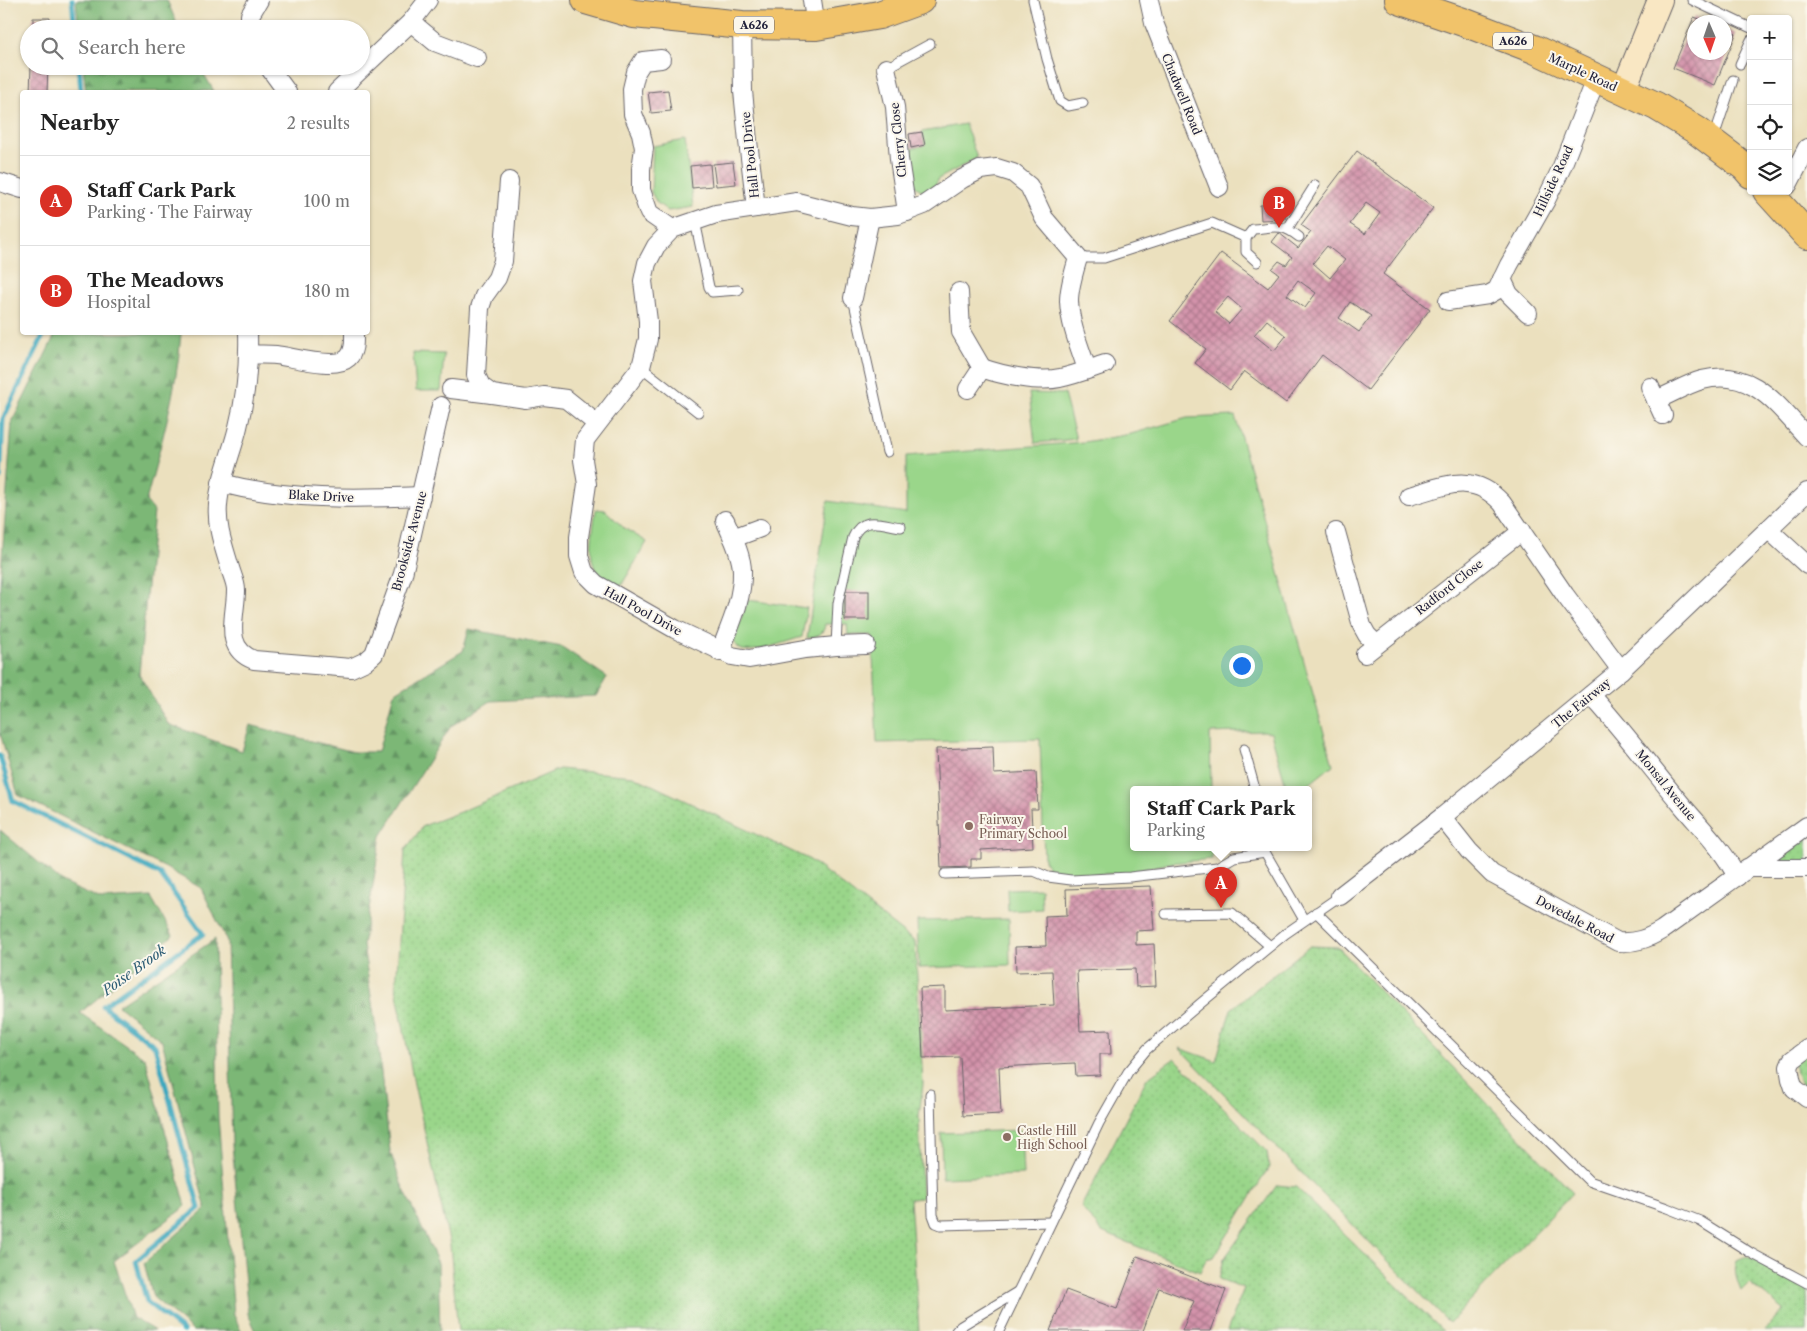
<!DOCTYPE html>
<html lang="en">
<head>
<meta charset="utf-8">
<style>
	body { margin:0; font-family:"Libre Caslon Text",serif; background:#f6f6f6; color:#222 }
	.controls { position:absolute; right:15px; top:15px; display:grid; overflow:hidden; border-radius:5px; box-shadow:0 1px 4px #0004 }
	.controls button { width:45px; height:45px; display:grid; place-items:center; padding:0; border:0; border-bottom:1px solid #e0e0e0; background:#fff; color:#222; font:25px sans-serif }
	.compass { position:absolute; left:1687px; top:15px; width:45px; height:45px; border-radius:50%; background:#fff; box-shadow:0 1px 4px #0004; rotate:178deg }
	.you { position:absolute; left:1241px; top:665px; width:18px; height:18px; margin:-12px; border:4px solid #fff; border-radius:50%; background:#1a73e8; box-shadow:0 0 0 8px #1a73e833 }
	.badge { display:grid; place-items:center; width:32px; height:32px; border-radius:50%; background:#d93025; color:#fff; font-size:16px; font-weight:700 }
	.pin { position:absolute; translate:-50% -41px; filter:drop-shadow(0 1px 2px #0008) }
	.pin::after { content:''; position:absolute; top:26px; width:18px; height:15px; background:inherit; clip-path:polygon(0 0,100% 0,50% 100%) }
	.popup { position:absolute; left:1130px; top:786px; width:182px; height:65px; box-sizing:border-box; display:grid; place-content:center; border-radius:5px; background:#fff; filter:drop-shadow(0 1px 4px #0005); font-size:16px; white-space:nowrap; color:#767676 }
	.popup b { font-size:19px; color:#222 }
	.popup::after { content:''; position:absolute; left:50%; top:100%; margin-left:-10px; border:10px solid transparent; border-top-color:#fff }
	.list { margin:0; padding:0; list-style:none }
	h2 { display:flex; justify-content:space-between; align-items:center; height:65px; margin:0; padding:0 20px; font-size:21px }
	h2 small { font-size:16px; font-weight:400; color:#767676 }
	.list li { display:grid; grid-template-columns:32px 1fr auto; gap:15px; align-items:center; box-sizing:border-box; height:90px; padding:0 20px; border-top:1px solid #e0e0e0 }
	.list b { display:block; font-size:19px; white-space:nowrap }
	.list p { margin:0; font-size:16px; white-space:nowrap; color:#767676 }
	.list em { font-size:16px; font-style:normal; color:#767676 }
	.icon { flex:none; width:28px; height:28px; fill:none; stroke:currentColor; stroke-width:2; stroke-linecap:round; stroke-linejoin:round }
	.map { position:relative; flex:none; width:1807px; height:1331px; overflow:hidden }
	.search { position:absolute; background:#fff; box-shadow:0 1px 4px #0004; left:20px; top:20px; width:350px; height:55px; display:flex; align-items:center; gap:12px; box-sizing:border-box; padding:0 18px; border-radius:28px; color:#767676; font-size:19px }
	.panel { position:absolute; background:#fff; box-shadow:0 1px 4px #0004; left:20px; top:90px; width:350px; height:245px; border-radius:5px }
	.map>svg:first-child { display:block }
	.grass { fill:url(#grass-dots); stroke:#5e7c62 }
	.forest { fill:url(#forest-firs); stroke:#4e6c58 }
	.park { fill:#9ad68a; stroke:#5e7c62 }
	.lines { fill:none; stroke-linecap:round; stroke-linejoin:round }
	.stream { stroke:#3ea8be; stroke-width:5 }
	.building { fill:url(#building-cross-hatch); fill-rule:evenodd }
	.lane-casing { stroke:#686469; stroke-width:11 }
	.street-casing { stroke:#686469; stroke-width:20 }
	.secondary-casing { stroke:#686469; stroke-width:26 }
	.primary-casing { stroke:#686469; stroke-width:30 }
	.lane { stroke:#fff; stroke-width:9 }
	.street { stroke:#fff; stroke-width:18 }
	.secondary { stroke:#f9e7c3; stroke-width:24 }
	.primary { stroke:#f1c36a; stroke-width:28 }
	.education-dot { fill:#8d6e63; stroke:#fbf7ec; stroke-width:2 }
	.labels { text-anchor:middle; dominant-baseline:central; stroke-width:4; stroke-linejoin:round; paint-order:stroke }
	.shield { fill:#fbf7ec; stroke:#636270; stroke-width:1 }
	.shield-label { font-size:11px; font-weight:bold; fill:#22223b }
	.street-label { font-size:12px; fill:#22223b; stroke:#fbf7ec }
	.education-label { font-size:12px; fill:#785e54; stroke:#fbf7ec; text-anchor:start }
	.water-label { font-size:14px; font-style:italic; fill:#2f5e76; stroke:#fbf7ec }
</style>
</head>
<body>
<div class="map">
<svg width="1807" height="1331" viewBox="0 0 1807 1331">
	<defs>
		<pattern id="grass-dots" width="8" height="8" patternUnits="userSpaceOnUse" patternTransform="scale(1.25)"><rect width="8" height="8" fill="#9ad68a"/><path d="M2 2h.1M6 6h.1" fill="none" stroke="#84b778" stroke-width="1.8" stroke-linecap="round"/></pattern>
		<pattern id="forest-firs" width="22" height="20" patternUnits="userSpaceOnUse" patternTransform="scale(1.25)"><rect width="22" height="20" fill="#7bb776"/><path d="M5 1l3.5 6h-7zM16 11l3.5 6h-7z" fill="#649462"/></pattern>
		<pattern id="building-cross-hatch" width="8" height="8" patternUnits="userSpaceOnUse" patternTransform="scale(1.25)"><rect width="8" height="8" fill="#d393aa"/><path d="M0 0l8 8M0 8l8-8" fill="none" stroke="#ab788c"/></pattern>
	</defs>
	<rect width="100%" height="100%" fill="#fbf7ec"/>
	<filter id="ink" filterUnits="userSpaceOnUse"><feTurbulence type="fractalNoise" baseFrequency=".02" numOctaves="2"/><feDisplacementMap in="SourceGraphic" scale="10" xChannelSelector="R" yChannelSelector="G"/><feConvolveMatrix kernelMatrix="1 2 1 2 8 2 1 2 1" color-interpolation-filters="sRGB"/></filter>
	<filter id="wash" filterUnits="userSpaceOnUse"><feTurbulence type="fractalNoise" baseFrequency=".0096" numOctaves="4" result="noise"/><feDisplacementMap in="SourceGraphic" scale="20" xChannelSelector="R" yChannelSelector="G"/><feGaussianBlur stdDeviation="1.12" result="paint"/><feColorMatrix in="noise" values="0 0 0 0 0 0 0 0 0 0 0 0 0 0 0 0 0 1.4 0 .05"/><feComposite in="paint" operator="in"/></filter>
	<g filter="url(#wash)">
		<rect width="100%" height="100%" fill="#ebe0be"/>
		<g class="grass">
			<path d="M559,769L633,776L810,860L915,942L923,1084L919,1116L922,1198L910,1199L919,1331H458L450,1245L414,1084L396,988L405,850L423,826L460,812Z"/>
			<path d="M1807,832V864L1781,865L1780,853Z"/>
			<path d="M1310,946L1338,947L1573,1193L1449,1323L1179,1048L1216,1061L1231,1009Z"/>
			<path d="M1807,1049V1098L1792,1060Z"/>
			<path d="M1175,1058L1267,1152L1269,1167L1214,1257L1206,1259L1200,1272L1102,1232L1081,1207L1147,1078Z"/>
			<path d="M1277,1185L1296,1187L1443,1331H1227L1244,1288L1219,1279L1224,1259Z"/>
			<path d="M1744,1257L1752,1258L1807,1289V1331H1764L1784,1310L1749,1283L1741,1291C1737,1280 1733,1272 1737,1260Z"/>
		</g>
		<g class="forest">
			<path d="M76,0H167L179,29H79Z"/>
			<path d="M83,66H199L214,91L86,92Z"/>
			<path d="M56,333H181C177,390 161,445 146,501L154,511L139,674L168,724L242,751L250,725L354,752H378L394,693L463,651L469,629L562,647L607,677L596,696L491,701L451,726L381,836L363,945L376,1028L390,1151L401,1183L438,1263L440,1331H256L248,1314L232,1145L227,941L201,888L166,868L18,795L0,733V585L12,422Z"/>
			<path d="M0,830L63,883L101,900L151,897L173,935L80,1013L145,1058L186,1206L114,1261L133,1318L155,1331H0Z"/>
			<path d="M215,939L218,1117L234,1315L241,1331H193L153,1297L144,1263L206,1209L162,1041L118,1005Z"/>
		</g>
		<g class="park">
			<path d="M965,124L977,158L938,179L936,185L924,191C906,185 908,167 906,150L925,145L922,132Z"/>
			<path d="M685,140L693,207L668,211L657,203L651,192L653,146Z"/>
			<path d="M413,353L444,354L441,391H416Z"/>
			<path d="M1029,393L1064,394L1076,439L1035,443Z"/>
			<path d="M1235,416L1333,765L1303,789H1287L1271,733L1264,731L1210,733L1211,789H1134V847H1212V859L1170,863L1128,873L1060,876L1050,872L1044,860L1040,739L877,743L872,635H848L847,624H825C824,634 818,637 807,638L828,501L906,513V456L1084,442L1131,434L1187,418Z"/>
			<path d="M596,509L605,510L624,528L647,542L621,586C615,583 606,580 600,575C585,562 594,527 596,509Z"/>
			<path d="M748,600L807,608L802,637C787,641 753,655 739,649C736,647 734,643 733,640Z"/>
			<path d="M1041,888L1042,909L1008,911L1007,889Z"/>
			<path d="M1009,919L1010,965L919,968L917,921Z"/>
			<path d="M1021,1130L1023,1175L942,1178L941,1133Z"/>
		</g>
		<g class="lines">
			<g class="stream">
				<path d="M72,0L75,29"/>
				<path d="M79,66L81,92"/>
				<path d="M0,478L3,419L45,332"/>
				<path d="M0,756L13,801L160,874L203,934L103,1006L155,1046L199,1208L136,1261L147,1302L183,1331"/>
			</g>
		</g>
		<g id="blocks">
			<g class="building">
				<path d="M1694,17L1708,22H1694V52H1724V29L1736,34L1715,85L1673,68Z"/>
				<path d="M33,18H50L49,29H33Z"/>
				<path d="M31,66H48L47,92H30Z"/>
				<path d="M668,90L671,111L651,113L648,92Z"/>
				<path d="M922,132L925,145L911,148L909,134Z"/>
				<path d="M1357,151L1433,208L1383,274L1430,309L1368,390L1322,355L1286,403L1244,371L1230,390L1195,363L1206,349L1170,321L1221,253L1268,288L1279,274L1272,269L1279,261L1286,265L1292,257L1272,242L1279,233L1298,248L1311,232L1301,225ZM1366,203L1380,213L1365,234L1350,224ZM1327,246L1345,260L1330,278L1313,263ZM1298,280L1316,293L1305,308L1287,295ZM1228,297L1242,309L1229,324L1215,312ZM1350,302L1371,316L1359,332L1339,318ZM1267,320L1286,336L1274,351L1254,335Z"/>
				<path d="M733,162L736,184L716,186L713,164Z"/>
				<path d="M710,164L712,186L692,188L690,166Z"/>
				<path d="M1260,205H1285V219L1261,220Z"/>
				<rect x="845" y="591" width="24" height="29"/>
				<path d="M993,747L994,774L1036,772L1038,809H1031L1033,847L981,850V859H971V867L941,868L936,749Z"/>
				<path d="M1151,886L1154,930L1136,931V945L1154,944L1156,986L1136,987L1135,969L1077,971L1080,1031L1110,1030L1111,1054H1100V1075L1076,1076L1075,1063L999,1067L1001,1114L963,1116L960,1057L923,1058L920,988L945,987V1010L1054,1005L1052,971L1016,972L1015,947L1046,946L1045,916L1067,915L1066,889Z"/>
				<path d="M1137,1256L1226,1290L1211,1331H1182L1194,1301L1159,1288L1143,1331H1050L1066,1290L1117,1309Z"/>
			</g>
		</g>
	</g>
	<g filter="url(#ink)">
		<use href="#blocks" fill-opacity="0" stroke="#686469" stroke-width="1"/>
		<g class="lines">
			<defs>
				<g id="lane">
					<path d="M1033,0L1047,59L1060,101L1068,106L1083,103"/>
					<path d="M1692,0L1751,28"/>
					<path d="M1740,64L1751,40"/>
					<path d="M886,68L930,44"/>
					<path d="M1713,140L1733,80"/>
					<path d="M695,221L709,287L712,292L738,290"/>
					<path d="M1288,228L1315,185"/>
					<path d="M1246,238L1253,229C1275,227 1281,223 1299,237"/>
					<path d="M1078,258H1104L1212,223L1246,238V252L1257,262"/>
					<path d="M853,298L887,452"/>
					<path d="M641,367L698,412"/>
					<path d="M836,646L838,603L853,537C863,515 881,524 901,527"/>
					<path d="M1244,749L1255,789"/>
					<path d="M945,874L1034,871L1048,877L1071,880L1130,877L1217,867L1234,857L1265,852L1304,920"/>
					<path d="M1316,912L1589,1181L1667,1208L1700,1221L1751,1253L1807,1283"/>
					<path d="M1166,914L1232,913L1270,946"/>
					<path d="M930,1094L933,1215L936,1223L941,1225L1051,1222"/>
					<path d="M956,1331L961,1326L1017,1292"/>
					<path d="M999,1331L1099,1123L1128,1072L1147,1049L1201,1003L1285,934L1340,896"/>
				</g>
				<g id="street">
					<path d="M812,0L816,26"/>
					<path d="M1149,0L1154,23L1219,187"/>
					<path d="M411,22L435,42L477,58"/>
					<path d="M742,25L743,91L748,141L756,208"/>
					<path d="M250,29V15L259,0"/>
					<path d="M661,59L643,61L636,72L632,89L633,114L641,133L644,148L641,169V190L649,213L672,229"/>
					<path d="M268,66L287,92"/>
					<path d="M886,68L895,107L899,159L907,212"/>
					<path d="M337,92L411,22L428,0"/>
					<path d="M509,181L503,261L497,278L484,296L480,308L476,375L481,386L492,394L526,399L544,396L566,399L596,423"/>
					<path d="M0,182L22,189"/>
					<path d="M1788,185L1807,148"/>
					<path d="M1502,279L1509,294L1528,313"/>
					<path d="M959,292L961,332L982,368"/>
					<path d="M853,298L870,218"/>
					<path d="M1448,301L1488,295L1497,290L1509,265L1546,200L1561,169L1596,79"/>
					<path d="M248,332C249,365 246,396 238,427C232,453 220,478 218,505C216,527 224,547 230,568C232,575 236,583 236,590C236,617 222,648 254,660L351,668L366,661L374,654L403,574L441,406"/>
					<path d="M249,354C258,355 267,354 276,355C293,357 335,370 348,358C355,351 354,341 354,332"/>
					<path d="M1650,387L1663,415"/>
					<path d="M451,389L492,394"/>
					<path d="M968,389L982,368C1001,375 1039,383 1060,378C1075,375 1090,369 1105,364"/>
					<path d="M1656,400C1671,394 1687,384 1702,380C1752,367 1777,405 1807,437"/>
					<path d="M221,483C286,500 354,499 421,496"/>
					<path d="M1409,496C1445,486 1473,471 1502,503L1565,595L1621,670"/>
					<path d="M1769,530L1807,565"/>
					<path d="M1336,532L1362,626L1367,635L1376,644"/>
					<path d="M733,538L760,528"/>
					<path d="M866,645L836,646L805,649L749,659L732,656L675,629L596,584L584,572L579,556V537L587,484L583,460L585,440L641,367L648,339V321L643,281L647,263L656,246L672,229L716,214L797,202L852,216L870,218L898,215L924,205L962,179L980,170L997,168L1013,173L1029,186L1044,218L1078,258C1074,272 1069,287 1069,301C1070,325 1080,348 1087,369"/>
					<path d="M720,652C730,626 743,599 742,571C742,555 731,534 725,520"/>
					<path d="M1365,654L1522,531"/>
					<path d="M1591,695C1623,730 1651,768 1681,804C1700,827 1724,850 1737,877"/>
					<path d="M1442,817L1469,851L1492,874L1618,942C1636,943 1647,939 1662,930L1807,826"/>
					<path d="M1747,868H1807"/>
					<path d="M1340,896L1442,817L1621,670L1807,492"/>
					<path d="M1807,1049L1792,1060L1789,1067L1791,1079L1794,1088L1807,1098"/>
				</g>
				<path id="secondary" d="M1623,91L1660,0"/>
				<g id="primary">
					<path d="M586,0L634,14L742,25L816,26L879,15L920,0"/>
					<path d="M1399,0L1466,23L1534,49L1656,106L1696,130L1745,167L1751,174"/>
					<path d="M1767,191L1807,235"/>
				</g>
			</defs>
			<use href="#lane" class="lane-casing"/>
			<use href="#street" class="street-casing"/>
			<use href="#secondary" class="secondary-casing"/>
			<use href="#primary" class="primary-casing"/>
			<use href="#lane" class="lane"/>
			<use href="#street" class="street"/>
			<use href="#secondary" class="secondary"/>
			<use href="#primary" class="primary"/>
		</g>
	</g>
	<g class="education-dot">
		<circle cx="969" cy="826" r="5"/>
		<circle cx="1007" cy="1137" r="5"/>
	</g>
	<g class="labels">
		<g class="shield">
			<rect x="734" y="16.5" width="40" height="17" rx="4"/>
			<rect x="1493" y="32.5" width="40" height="17" rx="4"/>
		</g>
		<g class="shield-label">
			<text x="754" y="25">A626</text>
			<text x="1513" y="41">A626</text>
		</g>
		<g class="street-label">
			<text transform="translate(1583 72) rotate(25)">Marple Road</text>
			<text transform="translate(1182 94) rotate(68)">Chadwell Road</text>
			<text transform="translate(898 140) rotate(-96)">Cherry Close</text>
			<text transform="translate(750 155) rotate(-96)">Hall Pool Drive</text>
			<text transform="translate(1553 181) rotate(-65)">Hillside Road</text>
			<text transform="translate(321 496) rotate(3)">Blake Drive</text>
			<text transform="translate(409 541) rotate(-75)">Brookside Avenue</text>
			<text transform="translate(1449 587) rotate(-38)">Radford Close</text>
			<text transform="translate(643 611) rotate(29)">Hall Pool Drive</text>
			<text transform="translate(1581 703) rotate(-39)">The Fairway</text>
			<text transform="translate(1666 785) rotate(51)">Monsal Avenue</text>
			<text transform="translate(1575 919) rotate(28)">Dovedale Road</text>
		</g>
		<g class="education-label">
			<text x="979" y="819">Fairway<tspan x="979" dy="14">Primary School</tspan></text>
			<text x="1017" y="1130">Castle Hill<tspan x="1017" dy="14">High School</tspan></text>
		</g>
		<g class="water-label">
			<text transform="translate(134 970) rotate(-36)">Poise Brook</text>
		</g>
	</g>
</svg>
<div class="controls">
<button>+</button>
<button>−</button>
<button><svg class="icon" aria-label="locate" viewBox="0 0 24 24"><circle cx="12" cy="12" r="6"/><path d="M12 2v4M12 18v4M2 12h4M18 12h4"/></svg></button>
<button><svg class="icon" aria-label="layers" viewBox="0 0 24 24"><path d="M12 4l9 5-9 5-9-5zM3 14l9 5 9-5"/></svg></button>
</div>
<svg class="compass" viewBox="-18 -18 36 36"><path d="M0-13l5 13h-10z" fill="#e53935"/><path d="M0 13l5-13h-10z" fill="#767676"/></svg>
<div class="you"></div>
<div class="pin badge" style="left:1221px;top:908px">A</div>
<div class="popup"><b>Staff Cark Park</b>Parking</div>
<div class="pin badge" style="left:1279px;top:228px">B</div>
<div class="search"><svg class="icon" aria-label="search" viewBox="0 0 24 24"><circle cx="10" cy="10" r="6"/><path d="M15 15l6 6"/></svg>Search here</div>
<section class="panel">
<h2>Nearby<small>2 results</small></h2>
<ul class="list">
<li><span class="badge">A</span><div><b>Staff Cark Park</b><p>Parking · The Fairway</p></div><em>100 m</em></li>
<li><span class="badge">B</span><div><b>The Meadows</b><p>Hospital</p></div><em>180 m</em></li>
</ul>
</section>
</div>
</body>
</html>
